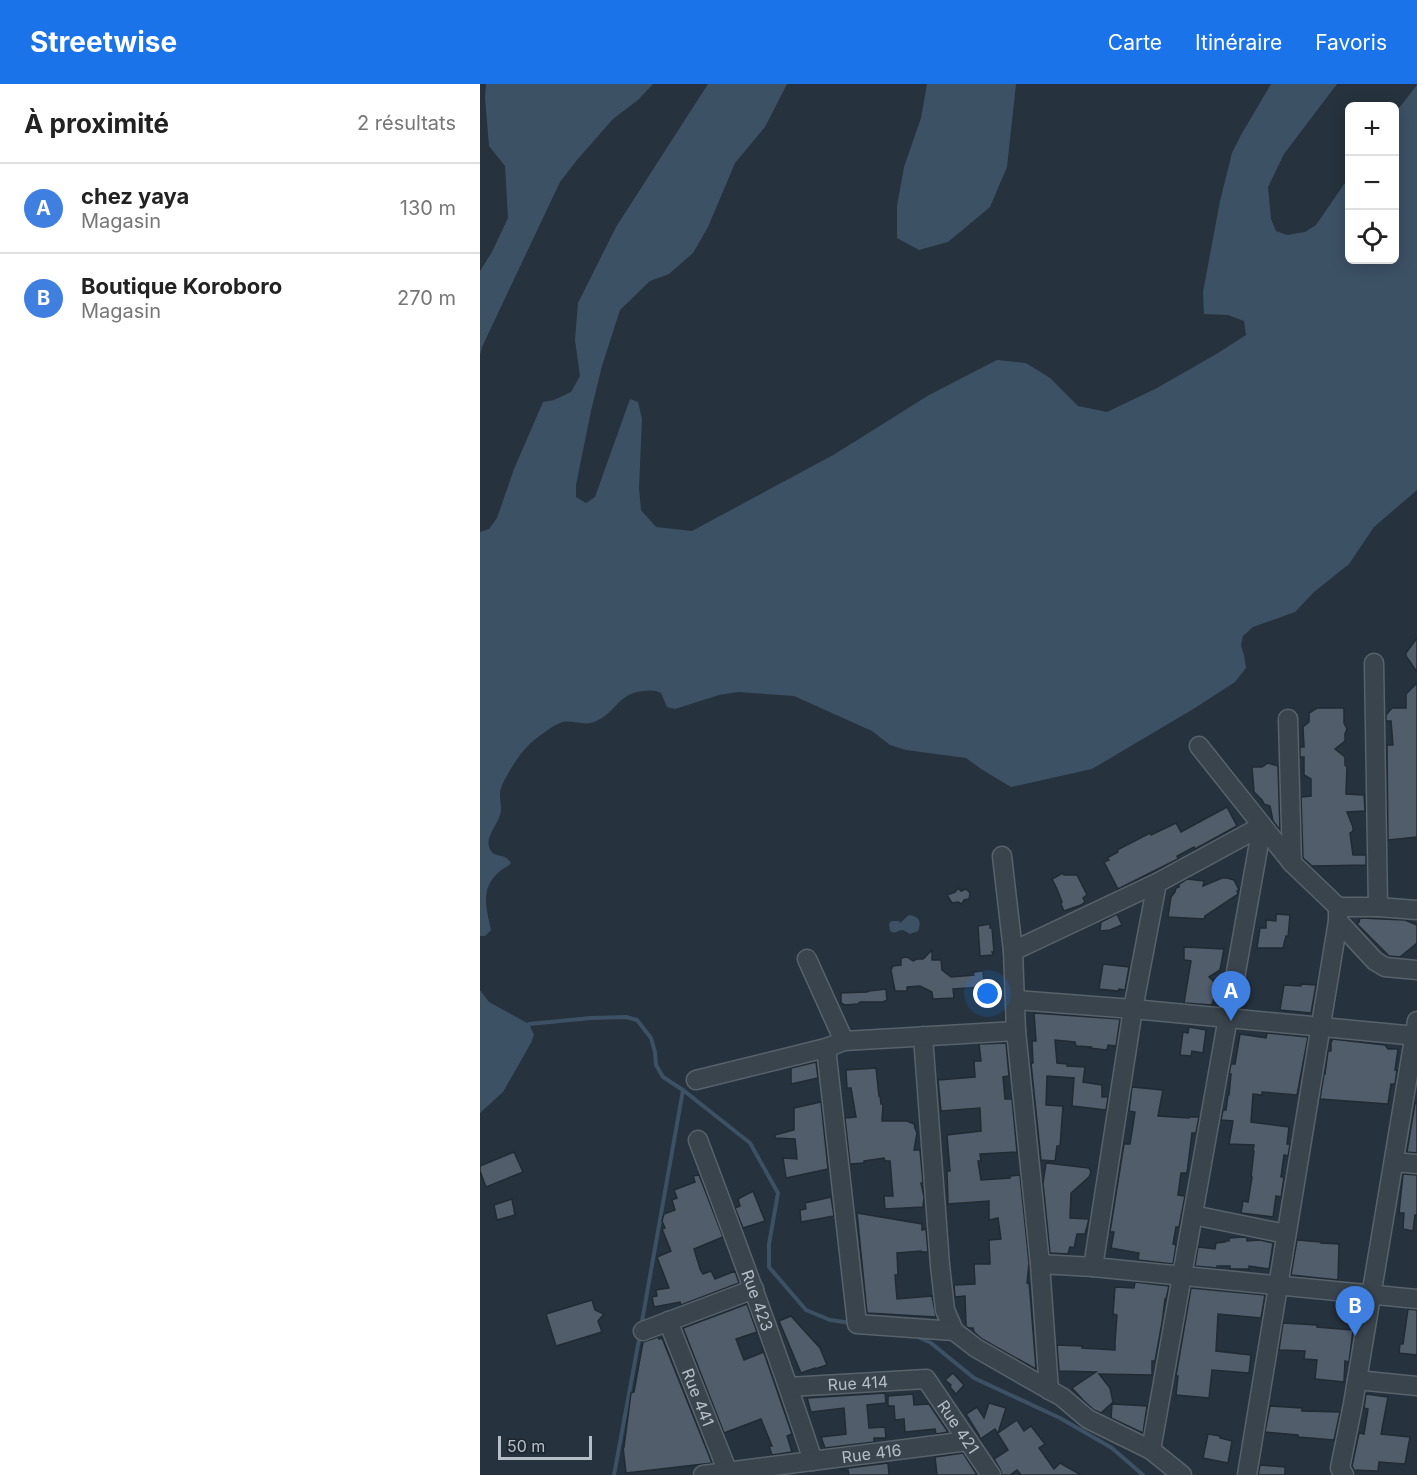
<!DOCTYPE html>
<html lang="fr">
<head>
<meta charset="utf-8">
<style>
	body { margin:0; font-family:Inter,sans-serif; background:#f6f6f6; color:#222 }
	.controls { position:absolute; right:18px; top:18px; display:grid; overflow:hidden; border-radius:9px; box-shadow:0 3px 15px #0003 }
	.controls button { width:54px; height:54px; display:grid; place-items:center; padding:0; border:0; border-bottom:2px solid #e0e0e0; background:#fff; color:#222; font:30px sans-serif }
	.scale { position:absolute; left:18px; bottom:15px; width:94px; box-sizing:border-box; padding-left:6px; border:3px solid #b6bfc8; border-top:0; font-size:16px; line-height:21px; white-space:nowrap; color:#b6bfc8; -webkit-text-stroke:4px #1f2932; paint-order:stroke }
	.you { position:absolute; left:508px; top:910px; width:21px; height:21px; margin:-15px; border:4px solid #fff; border-radius:50%; background:#1a73e8; box-shadow:0 0 0 9px #1a73e833 }
	.badge { display:grid; place-items:center; width:39px; height:39px; border-radius:50%; background:#1a73e8; color:#fff; font-size:20px; font-weight:700 }
	.pin { position:absolute; translate:-50% -50px; filter:drop-shadow(0 2px 3px #0008) }
	.pin::after { content:''; position:absolute; top:32px; width:21px; height:18px; background:inherit; clip-path:polygon(0 0,100% 0,50% 100%) }
	.list { margin:0; padding:0; list-style:none }
	h2 { display:flex; justify-content:space-between; align-items:center; height:78px; margin:0; padding:0 24px; font-size:26px }
	h2 small { font-size:20px; font-weight:400; color:#767676 }
	.list li { display:grid; grid-template-columns:39px 1fr auto; gap:18px; align-items:center; box-sizing:border-box; height:90px; padding:0 24px; border-top:2px solid #e0e0e0 }
	.list b { display:block; font-size:22px; white-space:nowrap }
	.list p { margin:0; font-size:20px; white-space:nowrap; color:#767676 }
	.list em { font-size:20px; font-style:normal; color:#767676 }
	.icon { flex:none; width:33px; height:33px; fill:none; stroke:currentColor; stroke-width:2; stroke-linecap:round; stroke-linejoin:round }
	.map { position:relative; flex:none; width:937px; height:1391px; overflow:hidden }
	header { display:flex; align-items:center; gap:36px; box-sizing:border-box; height:84px; padding:0 30px; background:#1a73e8; color:#fff }
	header strong { font-size:28px }
	nav { display:flex; gap:33px; margin-inline-start:auto; font-size:21px }
	main { display:flex }
	aside { flex:1; background:#fff }
	.map>svg:first-child { display:block }
	.water { fill:#3d5165 }
	.lines { fill:none; stroke-linecap:round; stroke-linejoin:round }
	.stream { stroke:#3d5165; stroke-width:4 }
	.building { fill:#525d6b; stroke:#212b34; stroke-width:1.5 }
	.minor-casing { stroke:#58626b; stroke-width:21 }
	.minor { stroke:#3a444d; stroke-width:18 }
	.labels { text-anchor:middle; dominant-baseline:central; stroke-width:4.5; stroke-linejoin:round; paint-order:stroke }
	.street-label { font-size:16px; fill:#b6bfc8; stroke:#1f2932 }
</style>
</head>
<body>
<header>
<strong>Streetwise</strong>
<nav><a>Carte</a><a>Itinéraire</a><a>Favoris</a></nav>
</header>
<main>
<aside>
<h2>À proximité<small>2 résultats</small></h2>
<ul class="list">
<li><span class="badge" style="background:#3f7fe0">A</span><div><b>chez yaya</b><p>Magasin</p></div><em>130 m</em></li>
<li><span class="badge" style="background:#3f7fe0">B</span><div><b>Boutique Koroboro</b><p>Magasin</p></div><em>270 m</em></li>
</ul>
</aside>
<div class="map">
<svg width="937" height="1391" viewBox="0 0 937 1391">
	<rect width="100%" height="100%" fill="#26323d"/>
	<g class="water">
		<path d="M6,0H173L158,16L133,35L97,76L80,98L2,263L0,271V187L12,168L28,134L25,82L9,62L5,14Z"/>
		<path d="M228,0H307L285,43L255,79L228,143L213,169L189,190L170,197L140,226L122,282L111,327L96,401V413L106,419L115,413L150,315L158,318L162,335L159,404L161,426L176,443L212,447L355,370L449,311L517,276L546,279L570,294L598,322L627,328L677,304L738,269L766,251L764,237L748,231L724,230L723,208L740,117L752,69L761,51L791,0H857L804,70L788,103L791,135L796,147L807,151L825,148L836,141L869,93L870,176H914L915,29L937,1V406L894,443L869,480L834,508L815,528L773,543L763,552L761,561L764,571L766,584L755,598L715,624L612,685L531,703L501,685L486,674L426,666L410,661L392,647L314,612L258,608L239,611L195,625L187,623L181,609C176,606 170,606 164,607C137,609 136,630 114,638C104,642 93,636 83,638C72,641 52,657 45,665C38,672 24,695 21,704C18,713 23,722 20,731C17,742 4,754 10,765C14,775 25,768 31,779C28,783 23,784 19,788C0,805 6,823 11,846L5,852H0V448L9,445L17,434L34,385L63,318L74,316L91,308L100,292L95,256L98,219L136,143Z"/>
		<path d="M447,0H536L527,83L510,123L468,158L439,166L417,154V122L424,83L441,34Z"/>
		<path d="M429,831C439,832 442,838 438,847L430,850L423,846C417,846 416,851 410,847L409,840L411,837H419L420,839Z"/>
		<path d="M0,906L9,918L49,940L54,951L51,959L23,1008L0,1029Z"/>
	</g>
	<g class="lines">
		<g class="stream">
			<path d="M47,945L49,940L111,934L146,933L157,936L171,954L175,968L176,981L183,993L203,1006L270,1059L298,1109L289,1160V1183L326,1226L350,1236L371,1239"/>
			<path d="M161,1243L203,1006"/>
			<path d="M434,1251L451,1259L494,1294L580,1334L632,1364L663,1391"/>
			<path d="M134,1391L160,1250"/>
		</g>
	</g>
	<g class="building">
		<path d="M937,554V588L926,572V569Z"/>
		<path d="M937,599V753L908,756L907,661H913L911,637H906V631L912,624H926V610Z"/>
		<path d="M837,624H864V639L867,645L865,650V657L855,665L865,673V681L867,683L866,710L884,711L885,727L867,728L873,743V747L870,749L873,771H886V781L832,782L823,774L821,713L831,712V695L824,691V673H820V663H824L823,643L829,638V629Z"/>
		<path d="M788,679L798,682L800,746L793,737L790,722L784,720L782,716L774,708L772,683H782Z"/>
		<path d="M747,723L757,742L715,765L714,763L697,772L698,775L638,805L624,778L629,776L627,774L638,768L637,766L670,749L671,751L696,739L701,748Z"/>
		<path d="M583,789L584,791H597L607,811L603,814L605,818L601,821L584,827L581,820L582,818L577,805L572,795Z"/>
		<path d="M742,794H747L754,796L759,806L757,807L758,810L725,832L724,835L688,833L691,813L695,808L696,804L699,803V800L707,795L724,797L723,802Z"/>
		<path d="M478,804L481,807L486,805L490,809L489,815L484,816L482,820L478,818L472,819L467,811L475,808Z"/>
		<path d="M637,830L642,841L630,846L620,847L621,838Z"/>
		<path d="M796,830L810,831L808,853L806,852L803,864H777L780,844H786V836L796,837Z"/>
		<path d="M880,834L925,836L937,841V859L920,873L909,872L877,840L879,838Z"/>
		<path d="M510,840V844H512L514,868H512L513,871L500,872L498,842Z"/>
		<path d="M704,863L744,865L740,886L729,893L736,900L737,904L732,921L704,919L711,877L704,876Z"/>
		<path d="M452,866V876H461L462,886L471,893L494,891L493,888L503,887L504,903L473,905L474,914L453,915L452,908L440,902L427,903V907H415L411,886L413,882L421,881V874L427,873L433,877L437,875H443Z"/>
		<path d="M623,880L649,883L645,906L639,905L638,907L619,905Z"/>
		<path d="M821,900L836,901L831,929L800,926L804,901L821,902Z"/>
		<path d="M406,905L407,916L403,918H380L378,920L365,921L361,919V909L387,908L389,907Z"/>
		<path d="M554,929L640,935L636,962L628,961L627,966L610,964L611,963L596,962L595,958L575,956L577,979L587,980V982L605,983L603,998L622,1001V1013H628L626,1026L592,1022L594,994L567,992L566,1021L583,1022L580,1062H577L575,1077L561,1076L551,979H553L552,957H556Z"/>
		<path d="M709,943L726,946L723,969L712,967L711,972L700,971L703,948L708,949Z"/>
		<path d="M787,949L828,953L817,1011L782,1008V1011L773,1010L771,1038L809,1043L807,1060H810L808,1072L804,1071L801,1093H804L801,1113L796,1112L793,1133L761,1129L763,1117L768,1118L772,1093H771L774,1067L773,1066L774,1061L749,1060L753,1037L741,1036L743,1026H746L748,1011H749L751,990H749L751,980H755L760,950L786,954Z"/>
		<path d="M852,955L905,961L908,965H918L915,986H917L915,1000H911L908,1020L840,1015L844,990H845L848,967H851V957H852Z"/>
		<path d="M526,959L529,992L523,993L525,1015H532L537,1068L500,1070L501,1077H498L501,1096L530,1094V1092L540,1091L549,1179L547,1199H549L550,1209L556,1285L502,1255L494,1248L493,1244H489L486,1242L485,1212L475,1213L474,1201L495,1200L494,1180H510L509,1156L521,1155L518,1134L509,1136V1117L468,1120L467,1087H470L467,1051L501,1047L500,1024L461,1027L458,996L495,993L494,977H501L499,960Z"/>
		<path d="M336,978L338,994L311,1000V984Z"/>
		<path d="M396,984L399,1012H400L401,1020H403L402,1037H427L434,1040L435,1044L437,1049L434,1066H440L443,1099H441L444,1113L443,1123L405,1125L404,1112H413L410,1077H405L404,1074L384,1077V1079L370,1080L365,1034L376,1033L371,1004H367L366,986Z"/>
		<path d="M652,1003L683,1006L678,1032L709,1034L710,1033H719L716,1049H712L707,1089H701L698,1111L705,1112L699,1143H696L693,1160L696,1161L693,1180L658,1176L659,1169L631,1164L634,1148H630L644,1060H650L655,1028L649,1027Z"/>
		<path d="M341,1018L348,1085L306,1094L303,1074L317,1075L315,1055L295,1054V1051L314,1046V1024Z"/>
		<path d="M935,1019H937V1069L927,1068Z"/>
		<path d="M34,1068L43,1088L6,1103L0,1087V1082Z"/>
		<path d="M566,1079L609,1084L611,1088L609,1093L591,1109L590,1134L609,1135L605,1150H597L594,1164L590,1163L588,1170L570,1169L563,1099Z"/>
		<path d="M923,1090L937,1091V1132L935,1131L933,1147L923,1145L924,1129H919Z"/>
		<path d="M219,1091L243,1153L214,1165L220,1185L223,1190L231,1187L235,1195L255,1187L259,1199L201,1221L200,1218L174,1223L172,1213L177,1212L176,1206L189,1204L177,1173L191,1167L182,1145L185,1144L182,1137L184,1130L195,1126L192,1116L197,1114L194,1106L215,1098L213,1092Z"/>
		<path d="M273,1107L285,1137L263,1144L255,1124L260,1122L258,1115Z"/>
		<path d="M351,1113L354,1132L321,1138L320,1126L326,1125L325,1119Z"/>
		<path d="M32,1115L35,1131L17,1136L14,1121Z"/>
		<path d="M377,1129L442,1140V1146L446,1145L448,1168H441V1167L417,1169L418,1191H415L417,1215L452,1212L456,1233L387,1229Z"/>
		<path d="M765,1153L767,1154V1157L780,1156L793,1159L789,1185L769,1182V1185H750V1182H737V1184L715,1182L718,1163L735,1165L736,1159L745,1158V1157H749V1154Z"/>
		<path d="M817,1156L841,1158V1159L859,1160L858,1196L811,1191Z"/>
		<path d="M655,1198L689,1202L686,1215H685L682,1239L675,1277H672V1291L619,1290L630,1304L633,1318L621,1329L614,1326L603,1316L592,1304L616,1288L579,1287L577,1261L602,1262V1264L635,1266V1257L637,1231L633,1230L635,1203L654,1204Z"/>
		<path d="M711,1204L785,1211L781,1234L738,1230L736,1267L771,1271L769,1289L732,1286L729,1314L696,1311L698,1292H696Z"/>
		<path d="M112,1216L115,1226L124,1230L118,1237L122,1248L76,1262L66,1230Z"/>
		<path d="M267,1220L277,1248L256,1255L264,1276L284,1268L282,1263L312,1350L307,1352L312,1368L292,1371L289,1362H292L281,1335L244,1349L203,1244Z"/>
		<path d="M928,1225L937,1226V1271L919,1269L920,1260H923Z"/>
		<path d="M311,1232L340,1264L347,1281L335,1285V1284L321,1289L299,1237Z"/>
		<path d="M803,1239L837,1241V1243L873,1246L869,1278L865,1277L864,1298L835,1295L837,1276L824,1275L825,1267L799,1266Z"/>
		<path d="M178,1253L179,1255L182,1254L232,1379L146,1389L143,1363H144L151,1309L154,1308L163,1258Z"/>
		<path d="M473,1289L484,1301L476,1310L470,1303L471,1301L465,1296Z"/>
		<path d="M405,1309L406,1319L387,1321L389,1344L405,1343L406,1354H394V1358L345,1364L341,1353L366,1350L364,1324L331,1328L327,1314Z"/>
		<path d="M433,1310L434,1321L449,1320L468,1348L456,1350L455,1345L425,1348L424,1335L415,1336L414,1322H408V1312Z"/>
		<path d="M886,1310L908,1313L901,1350L930,1353L925,1380L899,1378L898,1387L874,1386L872,1382L879,1349L884,1350L888,1325L884,1324Z"/>
		<path d="M509,1319L526,1324L518,1349L537,1336L544,1347L551,1342L565,1360L559,1364L574,1385L580,1379L601,1391H541L537,1386L530,1391H522L520,1385L514,1375L528,1366L515,1345L500,1355L499,1351L486,1330L497,1323L504,1334Z"/>
		<path d="M632,1320L667,1322L663,1349L631,1334Z"/>
		<path d="M790,1322L822,1324V1327L860,1328L854,1356L818,1353V1351L785,1348Z"/>
		<path d="M728,1350L740,1352V1354L752,1357L748,1379L723,1374Z"/>
		<path d="M483,1369L497,1391H457L455,1373Z"/>
		<path d="M408,1379L409,1391H369L368,1386H360V1385Z"/>
		<path d="M780,1381L805,1383V1391H778Z"/>
	</g>
	<g class="lines">
		<defs>
			<g id="minor">
				<path d="M894,579L898,823"/>
				<path d="M808,635L812,779"/>
				<path d="M719,662L812,779L858,823H898L937,826"/>
				<path d="M522,772L533,867L536,947L560,1180L569,1306"/>
				<path d="M858,837L895,877L905,883L937,886"/>
				<path d="M533,867L677,799L782,742"/>
				<path d="M327,875L364,957"/>
				<path d="M536,916L653,925L937,952"/>
				<path d="M443,952L460,1181L465,1226L474,1247L496,1264L582,1313L608,1335L671,1366L702,1391"/>
				<path d="M346,964L377,1240L474,1247"/>
				<path d="M216,996L346,964L364,957L536,947"/>
				<path id="s1" d="M218,1056C258,1162 298,1269 333,1377"/>
				<path d="M914,1078L937,1080"/>
				<path d="M713,1131L806,1150"/>
				<path d="M560,1180L613,1183L937,1215"/>
				<path d="M613,1183L653,925L677,799"/>
				<path id="s2" d="M188,1237L249,1391"/>
				<path d="M163,1247L274,1205"/>
				<path d="M877,1296L937,1302"/>
				<path id="s3" d="M309,1303L446,1295L511,1391"/>
				<path d="M671,1366L782,742"/>
				<path id="s4" d="M223,1391L488,1357"/>
				<path d="M767,1391L858,837V823"/>
				<path d="M864,1391L860,1384L873,1320L937,937"/>
			</g>
		</defs>
		<use href="#minor" class="minor-casing"/>
		<use href="#minor" class="minor"/>
	</g>
	<g class="labels">
		<g class="street-label">
			<text stroke="none"><textPath href="#s1" startOffset="171">Rue 423</textPath></text>
			<text stroke="none"><textPath href="#s3" startOffset="69">Rue 414</textPath></text>
			<text stroke="none"><textPath href="#s2" startOffset="82">Rue 441</textPath></text>
			<text stroke="none"><textPath href="#s3" startOffset="195">Rue 421</textPath></text>
			<text stroke="none"><textPath href="#s4" startOffset="170">Rue 416</textPath></text>
		</g>
	</g>
</svg>
<div class="controls">
<button>+</button>
<button>−</button>
<button><svg class="icon" aria-label="locate" viewBox="0 0 24 24"><circle cx="12" cy="12" r="6"/><path d="M12 2v4M12 18v4M2 12h4M18 12h4"/></svg></button>
</div>
<div class="scale">50 m</div>
<div class="you"></div>
<div class="pin badge" style="left:751px;top:937px;background:#3f7fe0">A</div>
<div class="pin badge" style="left:875px;top:1252px;background:#3f7fe0">B</div>
</div>
</main>
</body>
</html>
